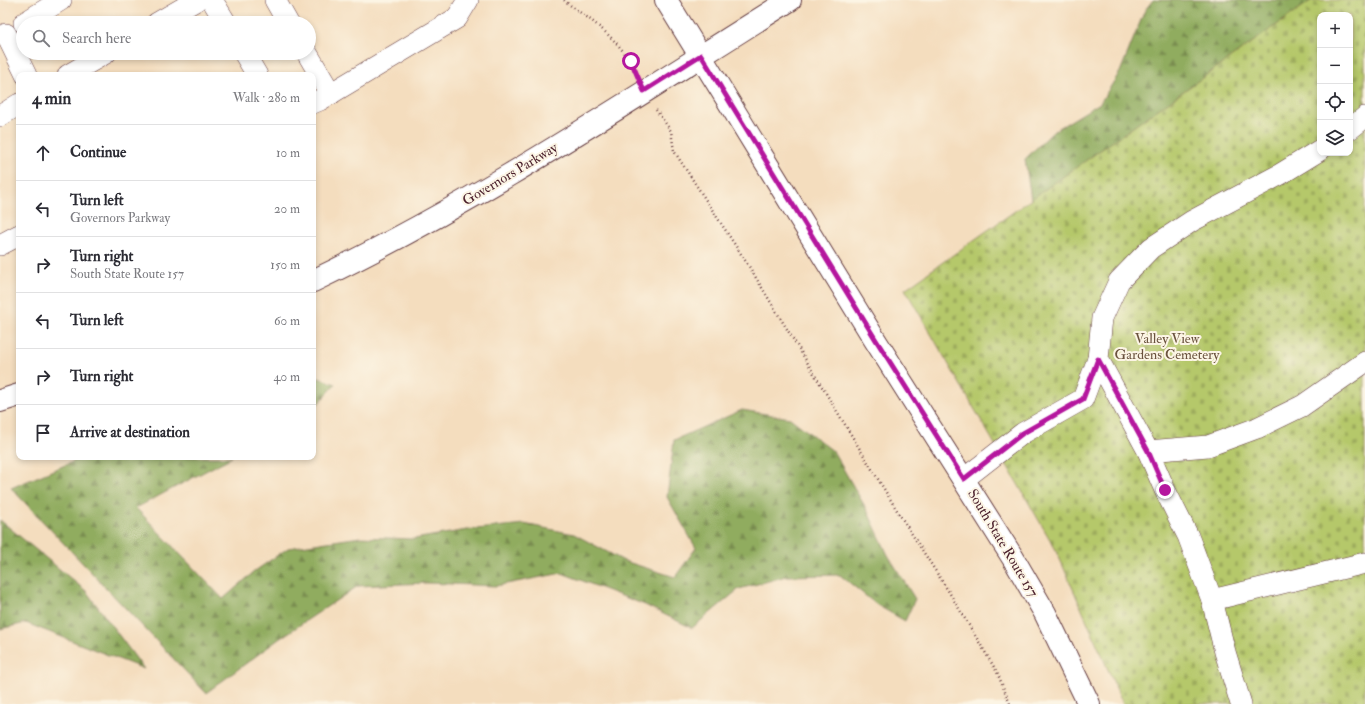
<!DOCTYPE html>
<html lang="en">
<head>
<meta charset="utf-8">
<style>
	body { margin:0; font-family:"IM FELL Double Pica",serif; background:#f7f7f7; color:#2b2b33 }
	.controls { position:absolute; right:12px; top:12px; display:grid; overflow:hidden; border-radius:8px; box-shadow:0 2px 6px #0003 }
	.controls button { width:36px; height:36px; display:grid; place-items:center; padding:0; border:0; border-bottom:1px solid #e1e1e2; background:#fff; color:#2b2b33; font:20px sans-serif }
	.stop { position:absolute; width:12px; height:12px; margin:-9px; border:3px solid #b5179e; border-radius:50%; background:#fff }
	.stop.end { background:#b5179e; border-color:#fff; box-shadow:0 1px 4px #0008 }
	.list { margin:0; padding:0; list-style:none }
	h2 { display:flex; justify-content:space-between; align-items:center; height:52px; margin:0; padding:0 16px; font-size:17px }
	h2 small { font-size:13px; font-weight:400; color:#7c7c81 }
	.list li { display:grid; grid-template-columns:26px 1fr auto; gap:12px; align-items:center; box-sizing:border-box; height:56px; padding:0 16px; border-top:1px solid #e1e1e2 }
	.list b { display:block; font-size:15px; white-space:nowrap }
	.list p { margin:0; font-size:13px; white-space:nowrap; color:#7c7c81 }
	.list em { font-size:13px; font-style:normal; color:#7c7c81 }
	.icon { flex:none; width:22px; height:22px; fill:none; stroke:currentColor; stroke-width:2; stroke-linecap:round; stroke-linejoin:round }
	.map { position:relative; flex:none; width:1365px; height:704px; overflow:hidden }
	.search { position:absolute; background:#fff; box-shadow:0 2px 6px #0003; left:16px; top:16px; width:300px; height:44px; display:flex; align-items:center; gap:10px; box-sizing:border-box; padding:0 14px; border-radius:22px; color:#7c7c81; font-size:15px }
	.panel { position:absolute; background:#fff; box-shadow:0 2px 6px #0003; left:16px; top:72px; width:300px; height:388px; border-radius:8px }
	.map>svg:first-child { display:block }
	.forest { fill:url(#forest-firs); stroke:#6d6645 }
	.cemetery { fill:url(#cemetery-stones); stroke:#80744b; fill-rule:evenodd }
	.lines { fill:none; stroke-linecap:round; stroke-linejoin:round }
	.minor-casing { stroke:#643c41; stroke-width:22 }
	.major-casing { stroke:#643c41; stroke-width:24 }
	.path { stroke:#643c41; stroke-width:2.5; stroke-dasharray:1 3; stroke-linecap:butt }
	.minor { stroke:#fff; stroke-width:21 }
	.major { stroke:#fff; stroke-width:22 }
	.route { stroke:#b5179e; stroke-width:5 }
	.labels { text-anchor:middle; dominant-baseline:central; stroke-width:4; stroke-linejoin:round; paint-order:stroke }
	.street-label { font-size:14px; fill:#4a1f2b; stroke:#fcf5e5 }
	.park-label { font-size:14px; fill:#6a523e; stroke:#fcf5e5 }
</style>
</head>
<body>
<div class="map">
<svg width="1365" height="704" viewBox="0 0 1365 704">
	<defs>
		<pattern id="forest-firs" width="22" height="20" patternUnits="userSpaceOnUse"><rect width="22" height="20" fill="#90ac5f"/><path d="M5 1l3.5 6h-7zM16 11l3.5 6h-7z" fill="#788b4f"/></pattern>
		<pattern id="cemetery-stones" width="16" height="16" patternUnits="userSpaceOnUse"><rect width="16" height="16" fill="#b5c86b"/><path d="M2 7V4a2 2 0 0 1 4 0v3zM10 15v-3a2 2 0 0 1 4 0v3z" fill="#9dab5d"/></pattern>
	</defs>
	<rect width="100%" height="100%" fill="#fcf5e5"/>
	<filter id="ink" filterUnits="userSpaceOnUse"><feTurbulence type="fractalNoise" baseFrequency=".025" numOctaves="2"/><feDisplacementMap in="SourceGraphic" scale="8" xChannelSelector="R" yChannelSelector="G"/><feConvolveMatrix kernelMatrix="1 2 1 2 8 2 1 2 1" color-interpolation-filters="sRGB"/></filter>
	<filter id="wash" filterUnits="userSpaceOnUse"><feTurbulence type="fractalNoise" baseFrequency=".012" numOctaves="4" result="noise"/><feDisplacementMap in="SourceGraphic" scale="16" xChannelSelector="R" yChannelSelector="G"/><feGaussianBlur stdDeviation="0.9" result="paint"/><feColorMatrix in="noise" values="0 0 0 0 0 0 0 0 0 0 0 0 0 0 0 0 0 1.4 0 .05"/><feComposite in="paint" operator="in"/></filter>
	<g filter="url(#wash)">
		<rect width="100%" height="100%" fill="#f4ddbe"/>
		<g class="forest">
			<path d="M1153,0H1312L1031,200L1025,159L1054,131L1100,103L1120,72L1145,10Z"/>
			<path d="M313,376L336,384L313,409Z"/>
			<path d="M742,410L790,418L833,451L867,510L888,555L915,599L905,621L877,605L840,575L787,576L739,589L692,628L645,605L562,573L496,586L427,583L358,586L279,639L206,693L11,488L84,457H232L136,508L223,599L255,571L288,548L360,537L414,539L467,530L524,524L574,534L624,561L675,577L696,548L667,497L674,440Z"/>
			<path d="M0,520L86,591L144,669L26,623L0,629Z"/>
		</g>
		<path class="cemetery" d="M1312,0H1365V704H1123L1056,550L905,289ZM1320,15H1350V153H1320Z"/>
	</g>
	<g filter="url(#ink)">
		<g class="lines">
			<defs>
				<g id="minor">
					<path d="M212,0L226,23"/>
					<path d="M275,0L288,23"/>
					<path d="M24,23L61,0"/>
					<path d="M157,23L197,0"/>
					<path d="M6,34L26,75"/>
					<path d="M244,53L257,75"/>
					<path d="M307,53L331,94"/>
					<path d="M68,75L106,53"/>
					<path d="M313,103L320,100L457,18L468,0"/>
					<path d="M0,116L19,104"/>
					<path d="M1350,129L1365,117"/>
					<path d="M0,245L19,235"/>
					<path d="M1148,451L1208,446L1257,428L1302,406L1365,362"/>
					<path d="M964,479L1023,433L1083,399L1098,359"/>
					<path d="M1212,600L1365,563"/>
					<path d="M1241,704L1225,652L1212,600L1188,536L1165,490L1148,451L1098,359L1102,318L1119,281L1151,248L1192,221L1279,175L1320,150"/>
				</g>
				<g id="major">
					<path d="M666,0L875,340L1013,558L1045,613L1089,704"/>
					<path d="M313,281C480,201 633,98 790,0"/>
					<path d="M0,401L19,395"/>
				</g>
			</defs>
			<use href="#minor" class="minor-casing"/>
			<use href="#major" class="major-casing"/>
			<g class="path">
				<path d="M564,0C573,8 583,14 592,21C608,33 628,53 635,71"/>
				<path d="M656,110L671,131L674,151L750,268L901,517L949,592L997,672L1010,704"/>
			</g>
			<use href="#minor" class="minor"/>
			<use href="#major" class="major"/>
		</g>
	</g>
	<g class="lines" filter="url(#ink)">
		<path class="route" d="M631,61L644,91L701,55L876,340L964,479L1023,433L1083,399L1098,359L1148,451L1165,490"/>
	</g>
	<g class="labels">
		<g class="street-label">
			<text transform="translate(510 174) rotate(-31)">Governors Parkway</text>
			<text transform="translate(1003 543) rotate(59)">South State Route 157</text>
		</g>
		<g class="park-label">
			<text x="1167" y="338">Valley View<tspan x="1167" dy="16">Gardens Cemetery</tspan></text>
		</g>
	</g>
</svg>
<div class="controls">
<button>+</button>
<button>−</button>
<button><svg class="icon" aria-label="locate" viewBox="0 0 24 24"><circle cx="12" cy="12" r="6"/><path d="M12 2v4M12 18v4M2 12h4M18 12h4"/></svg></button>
<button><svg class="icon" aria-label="layers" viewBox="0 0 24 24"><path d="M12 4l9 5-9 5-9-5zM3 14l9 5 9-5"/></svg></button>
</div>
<div class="stop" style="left:631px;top:61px"></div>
<div class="stop end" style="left:1165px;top:490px"></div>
<div class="search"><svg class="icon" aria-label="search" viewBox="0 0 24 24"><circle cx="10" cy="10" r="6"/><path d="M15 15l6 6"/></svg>Search here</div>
<section class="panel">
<h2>4 min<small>Walk · 280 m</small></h2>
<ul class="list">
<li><svg class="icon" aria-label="ahead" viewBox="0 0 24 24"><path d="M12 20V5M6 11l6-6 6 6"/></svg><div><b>Continue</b></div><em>10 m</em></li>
<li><svg class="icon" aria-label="left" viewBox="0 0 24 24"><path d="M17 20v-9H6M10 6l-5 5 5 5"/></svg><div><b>Turn left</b><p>Governors Parkway</p></div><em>20 m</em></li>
<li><svg class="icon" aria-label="right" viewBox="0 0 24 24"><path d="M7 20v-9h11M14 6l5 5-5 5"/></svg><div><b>Turn right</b><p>South State Route 157</p></div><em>150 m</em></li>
<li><svg class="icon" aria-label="left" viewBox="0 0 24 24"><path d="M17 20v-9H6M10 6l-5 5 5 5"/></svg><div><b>Turn left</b></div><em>60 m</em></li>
<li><svg class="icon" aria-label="right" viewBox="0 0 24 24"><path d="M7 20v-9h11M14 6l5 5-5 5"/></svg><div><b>Turn right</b></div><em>40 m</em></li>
<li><svg class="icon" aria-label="arrive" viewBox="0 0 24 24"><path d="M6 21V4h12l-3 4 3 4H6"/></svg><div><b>Arrive at destination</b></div></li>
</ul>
</section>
</div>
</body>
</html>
